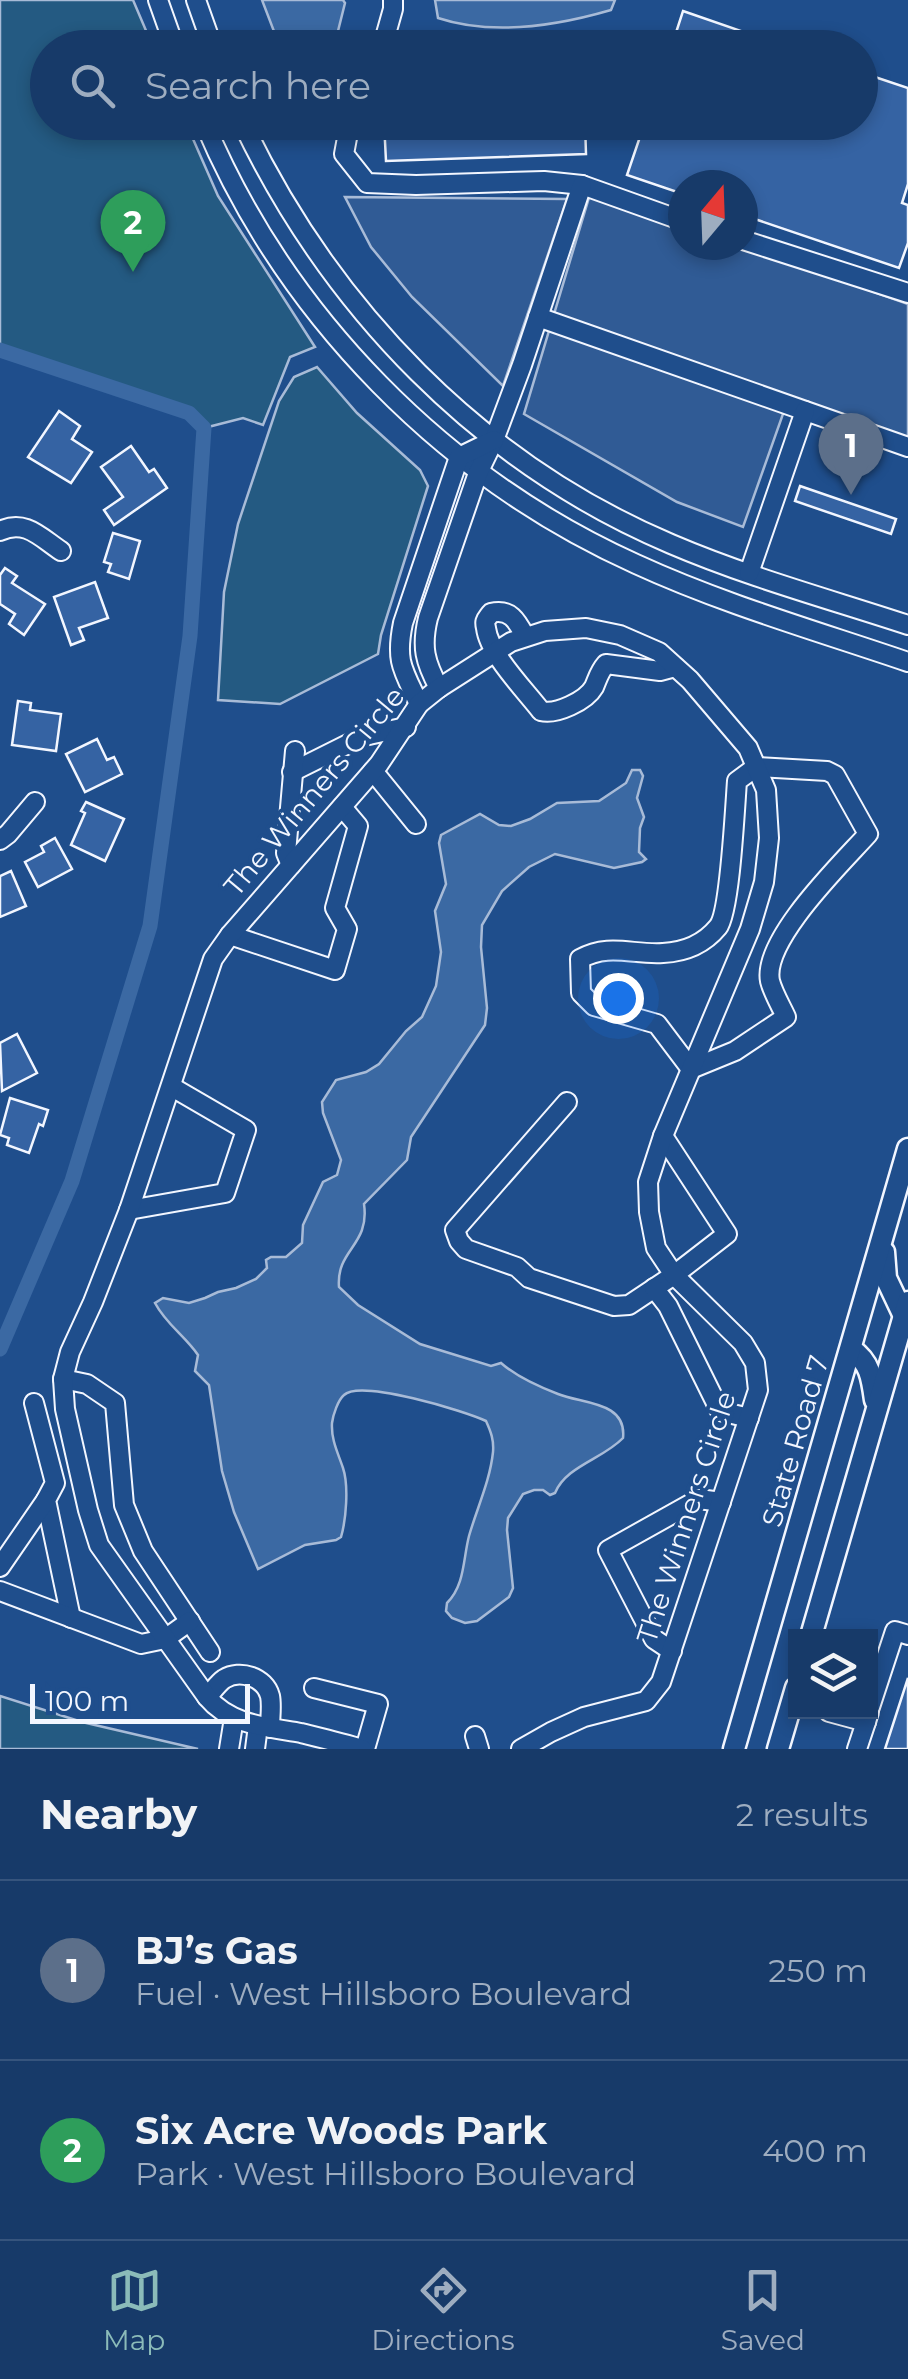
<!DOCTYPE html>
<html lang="en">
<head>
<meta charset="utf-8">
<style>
	body { margin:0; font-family:Montserrat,sans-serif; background:#244571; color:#f1f3f6 }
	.controls { position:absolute; right:30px; bottom:30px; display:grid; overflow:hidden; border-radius:0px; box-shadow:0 5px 15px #0003 }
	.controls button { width:90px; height:90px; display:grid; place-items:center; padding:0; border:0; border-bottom:2px solid #36547d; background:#173a69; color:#f1f3f6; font:50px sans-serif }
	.compass { position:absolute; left:668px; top:170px; width:90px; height:90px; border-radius:50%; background:#173a69; box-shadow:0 5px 15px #0003; rotate:19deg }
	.scale { position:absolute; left:30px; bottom:25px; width:220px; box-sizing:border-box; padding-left:10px; border:5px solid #f2f6ff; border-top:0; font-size:28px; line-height:35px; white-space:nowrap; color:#f2f6ff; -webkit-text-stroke:8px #1f4e8c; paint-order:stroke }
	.you { position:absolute; left:618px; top:998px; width:35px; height:35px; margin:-25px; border:8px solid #fff; border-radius:50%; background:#1a73e8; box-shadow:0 0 0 15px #1a73e833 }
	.badge { display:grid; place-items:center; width:65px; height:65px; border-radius:50%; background:#8bbbb9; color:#fff; font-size:32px; font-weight:700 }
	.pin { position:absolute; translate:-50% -82px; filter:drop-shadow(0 2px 5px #0008) }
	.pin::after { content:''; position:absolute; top:52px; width:35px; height:30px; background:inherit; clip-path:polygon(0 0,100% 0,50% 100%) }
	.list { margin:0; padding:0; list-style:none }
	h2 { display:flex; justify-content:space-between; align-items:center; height:130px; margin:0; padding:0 40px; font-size:42px }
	h2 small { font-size:32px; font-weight:400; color:#9eadc0 }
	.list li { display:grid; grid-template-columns:65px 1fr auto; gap:30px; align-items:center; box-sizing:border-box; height:180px; padding:0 40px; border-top:2px solid #36547d }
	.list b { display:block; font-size:38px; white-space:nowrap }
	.list p { margin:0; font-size:32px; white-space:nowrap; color:#9eadc0 }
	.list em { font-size:32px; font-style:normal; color:#9eadc0 }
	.icon { flex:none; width:55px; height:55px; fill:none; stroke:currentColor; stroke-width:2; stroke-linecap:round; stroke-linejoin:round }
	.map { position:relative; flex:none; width:908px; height:1749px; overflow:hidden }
	.search { position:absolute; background:#173a69; box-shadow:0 5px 15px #0003; left:30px; right:30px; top:30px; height:110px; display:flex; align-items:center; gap:25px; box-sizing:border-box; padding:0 35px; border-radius:55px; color:#9eadc0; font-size:38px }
	.sheet { height:490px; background:#173a69 }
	nav { display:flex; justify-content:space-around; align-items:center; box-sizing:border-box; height:140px; border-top:2px solid #36547d; background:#173a69; font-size:28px; color:#9eadc0 }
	nav a { display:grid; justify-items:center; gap:5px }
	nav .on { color:#8bbbb9 }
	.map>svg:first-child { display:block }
	.green { fill:#245a82; stroke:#a8bbd7; stroke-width:2.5 }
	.parking { fill:#305b95; stroke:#a8bbd7; stroke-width:2.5 }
	.water { fill:#3b69a3; stroke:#a8bbd7; stroke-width:2.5 }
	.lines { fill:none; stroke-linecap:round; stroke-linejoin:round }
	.canal { stroke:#3b69a3; stroke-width:15 }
	.building { fill:#3563a3; stroke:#f2f6ff; stroke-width:2.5 }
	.minor-casing { stroke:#f2f6ff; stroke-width:22 }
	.major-casing { stroke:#f2f6ff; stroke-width:25 }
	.minor { stroke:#1f4e8c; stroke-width:18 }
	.major { stroke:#1f4e8c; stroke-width:20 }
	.labels { text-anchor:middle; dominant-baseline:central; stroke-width:8; stroke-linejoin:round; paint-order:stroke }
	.street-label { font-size:28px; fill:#f2f6ff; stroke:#1f4e8c }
</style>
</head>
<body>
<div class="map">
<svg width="908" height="1749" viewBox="0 0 908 1749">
	<rect width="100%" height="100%" fill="#1f4e8c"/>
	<g class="green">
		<path d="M0,0H133L153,47L48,48V122L186,123L218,196L315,347L290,357L263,425L243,418L204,428L189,413L0,350Z"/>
		<path d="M317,367L357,413L420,470L428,486L381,635L378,654L280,704L218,700L224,592L238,524L279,401L294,377Z"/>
		<path d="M0,1696L82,1722L198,1749H0Z"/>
	</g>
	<g class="parking">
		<path d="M591,191L683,224V245H741L908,304V454L784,411L743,527L677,502L524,414Z"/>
		<path d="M345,197L567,199L503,386L412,297L371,247Z"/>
	</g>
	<g class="water">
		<path d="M262,0H343L345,3L334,47H280Z"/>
		<path d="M435,0H615L611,10C556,26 492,36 438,18Z"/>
		<path d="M632,770H640L643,776L637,798L644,817L640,828L639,852L646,859L642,862L614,868L555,854L529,867L502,891L482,925L481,947L487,1008L485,1025L411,1137L407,1160L364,1204C370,1246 336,1249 339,1287L358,1305L420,1344L491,1366L501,1363C517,1377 537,1386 558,1394C582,1404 627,1401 623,1438C603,1459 566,1466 555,1493L550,1495L543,1490H534L523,1494L508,1518L507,1530L513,1588L509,1597L477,1621L465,1623L452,1618L446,1611L447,1603C465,1585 463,1559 469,1536C477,1508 490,1481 493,1452C494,1440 491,1432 486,1421C465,1411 360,1379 344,1395C338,1400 333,1415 332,1423C331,1440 338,1453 343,1468C349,1486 346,1520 341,1537L336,1540L305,1545L258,1569L234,1512L222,1471L209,1385L195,1371L198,1355C185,1336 166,1324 155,1303L163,1298L189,1303L205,1298L218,1292L236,1288L256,1279L267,1268L266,1260L271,1257H286L302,1243L303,1225L323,1182L337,1175L341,1160L323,1113L322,1102L336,1080L366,1072L379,1064L406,1031L422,1017L436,986L441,952L435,911L446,884L439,843L441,835L480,814L499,825L511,826L530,819L557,803L599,801L626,783Z"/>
	</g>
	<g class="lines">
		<path class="canal" d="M0,350L189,413L204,428L190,636L150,926L72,1181L0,1349"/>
	</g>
	<g class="building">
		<path d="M683,11L790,48H671Z"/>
		<path d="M860,72L908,88V184L902,203L908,205V243L899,268L743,215V185H683V194L627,175L645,122H860Z"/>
		<path d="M384,122H585L586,154L386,161Z"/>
		<path d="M59,411L80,426L72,439L92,452L71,483L28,457Z"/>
		<path d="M131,446L149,472L154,469L167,488L114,525L104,510L123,497L101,467Z"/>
		<path d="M800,486L896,519L891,534L795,501Z"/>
		<path d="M113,533L140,541L129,579L108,572L111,564L104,562Z"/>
		<path d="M5,568L17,576L12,583L45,604L24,635L9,624L15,614L0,604V575Z"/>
		<path d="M95,582L108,618L79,628L84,640L71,645L54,597Z"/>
		<path d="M18,701L31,703L30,710L61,714L56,751L12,745Z"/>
		<path d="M97,739L107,760L114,757L122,774L85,792L66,754Z"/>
		<path d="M86,802L124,819L105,861L71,845L85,813L81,811Z"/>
		<path d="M55,838L72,869L38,887L25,862L44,852L41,846Z"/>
		<path d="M11,871L26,906L0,917V876Z"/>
		<path d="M17,1034L37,1073L2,1091L0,1043Z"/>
		<path d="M10,1098L48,1110L43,1126L39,1124L29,1153L7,1145L9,1138L0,1135Z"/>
		<path d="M908,1678V1749H885Z"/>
	</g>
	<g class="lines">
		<defs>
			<g id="minor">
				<path d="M158,0L175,48"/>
				<path d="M196,0L213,48"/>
				<path d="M382,48L393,9V0"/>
				<path d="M204,122C286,317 445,478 636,564C723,604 817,631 908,662"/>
				<path d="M242,122C331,309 480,463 671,544C748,577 829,599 908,625"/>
				<path d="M350,122L344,154L367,183L416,185L544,181L582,185L683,221"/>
				<path d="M743,240L908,293"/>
				<path d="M538,317L908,447"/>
				<path d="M0,531C25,519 40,537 61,551"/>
				<path d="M749,573L805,411"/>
				<path d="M525,636C517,621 510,608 491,613C486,620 484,620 486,628C489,654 525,690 541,711C556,715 586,701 594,687C598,678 599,672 606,664L660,671L675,667"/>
				<path d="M439,688C425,662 421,647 428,618L478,473L494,440L522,365L582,185"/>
				<path d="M419,704C403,670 395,662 403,623L459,457L494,440"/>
				<path d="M756,767L827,771L835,775L868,834C842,863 762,940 770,981C773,993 781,1006 786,1017L735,1051L691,1069L657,1024L594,1006L581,993L580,959C609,943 632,955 663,953C684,952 704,944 718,927C730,912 735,807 737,781Z"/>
				<path d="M373,771L416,824"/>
				<path d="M292,772L364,736L406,727"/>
				<path d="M0,840L8,834L35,802"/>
				<path d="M291,865L286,853L295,751"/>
				<path d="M230,935L335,970L347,929L335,908L358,826L342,807"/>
				<path d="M567,1102L455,1230L459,1241L466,1249L517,1267L529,1278L614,1306L629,1305L674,1275L727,1234L663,1136"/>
				<path d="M129,1210L225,1193L246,1130L172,1087"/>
				<path d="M654,1288L668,1306L720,1411L749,1418"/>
				<path d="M63,1379L87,1384L115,1403L124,1505L143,1551L210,1652"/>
				<path d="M34,1403L55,1483L46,1500L71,1618"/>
				<path d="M0,1567L46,1500"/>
				<path d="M0,1591L141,1644L165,1639L190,1621"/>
				<path d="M672,1651L654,1639L608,1550L699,1499L721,1502"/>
				<path d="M314,1688L378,1704L365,1749"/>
				<path d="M207,1697C212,1692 218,1683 224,1679C240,1669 265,1677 270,1696C272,1705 270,1718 270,1728"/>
				<path d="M870,1707L895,1631L908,1635"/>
				<path d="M829,1712L866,1722L869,1712"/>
				<path d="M475,1736L479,1749"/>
				<path d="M229,1749L234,1718"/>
				<path d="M255,1749L258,1726"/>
				<path d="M362,1749C342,1743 321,1738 301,1733C267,1727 230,1725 207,1697L99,1545L88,1510L65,1409L63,1379L70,1352L93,1302L129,1210L213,959L230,935L379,764L419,704L439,688L511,642L545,631L586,628L620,635L659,652L690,680L748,748L766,790L769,838L764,882L750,929L663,1136L648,1182L649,1212L656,1248L674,1275L743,1343L755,1363L758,1390L661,1682L646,1701L584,1717L551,1732L521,1749"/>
				<path d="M857,1749L866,1722"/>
			</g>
			<g id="major">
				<path d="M884,1252L886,1278L904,1316"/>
				<path d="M851,1349C870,1362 872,1378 875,1400"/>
				<path d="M811,1636L908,1302"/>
				<path d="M734,1749L908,1149"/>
				<path d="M778,1749L796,1688"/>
			</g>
		</defs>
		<use href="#minor" class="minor-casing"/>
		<use href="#major" class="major-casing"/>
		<use href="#minor" class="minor"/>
		<use href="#major" class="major"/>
	</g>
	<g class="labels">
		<g class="street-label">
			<text transform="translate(314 791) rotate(-50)">The Winners Circle</text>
			<text transform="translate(795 1441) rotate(-74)">State Road 7</text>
			<text transform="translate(686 1517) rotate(-72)">The Winners Circle</text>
		</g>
	</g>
</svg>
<div class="controls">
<button><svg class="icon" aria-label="layers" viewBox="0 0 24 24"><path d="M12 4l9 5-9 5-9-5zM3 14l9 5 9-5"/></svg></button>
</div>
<svg class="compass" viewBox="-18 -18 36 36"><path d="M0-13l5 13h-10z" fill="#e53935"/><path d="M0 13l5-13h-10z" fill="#9eadc0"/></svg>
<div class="scale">100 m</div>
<div class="you"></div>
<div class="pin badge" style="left:851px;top:495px;background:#5c6f8a">1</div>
<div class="pin badge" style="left:133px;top:272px;background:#2e9e5b">2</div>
<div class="search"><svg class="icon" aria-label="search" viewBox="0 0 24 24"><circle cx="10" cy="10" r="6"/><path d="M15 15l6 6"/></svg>Search here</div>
</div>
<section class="sheet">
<h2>Nearby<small>2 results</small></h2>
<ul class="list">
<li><span class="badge" style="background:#5c6f8a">1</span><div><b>BJ’s Gas</b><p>Fuel · West Hillsboro Boulevard</p></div><em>250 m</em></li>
<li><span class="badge" style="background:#2e9e5b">2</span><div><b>Six Acre Woods Park</b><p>Park · West Hillsboro Boulevard</p></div><em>400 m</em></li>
</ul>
</section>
<nav>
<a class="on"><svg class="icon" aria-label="map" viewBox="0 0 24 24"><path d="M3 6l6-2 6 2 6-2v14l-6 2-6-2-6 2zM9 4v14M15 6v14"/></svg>Map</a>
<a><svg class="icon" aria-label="directions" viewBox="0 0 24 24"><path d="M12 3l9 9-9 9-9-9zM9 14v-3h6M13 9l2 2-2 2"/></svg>Directions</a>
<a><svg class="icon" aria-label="saved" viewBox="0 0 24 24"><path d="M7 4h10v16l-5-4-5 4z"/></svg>Saved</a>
</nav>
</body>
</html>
